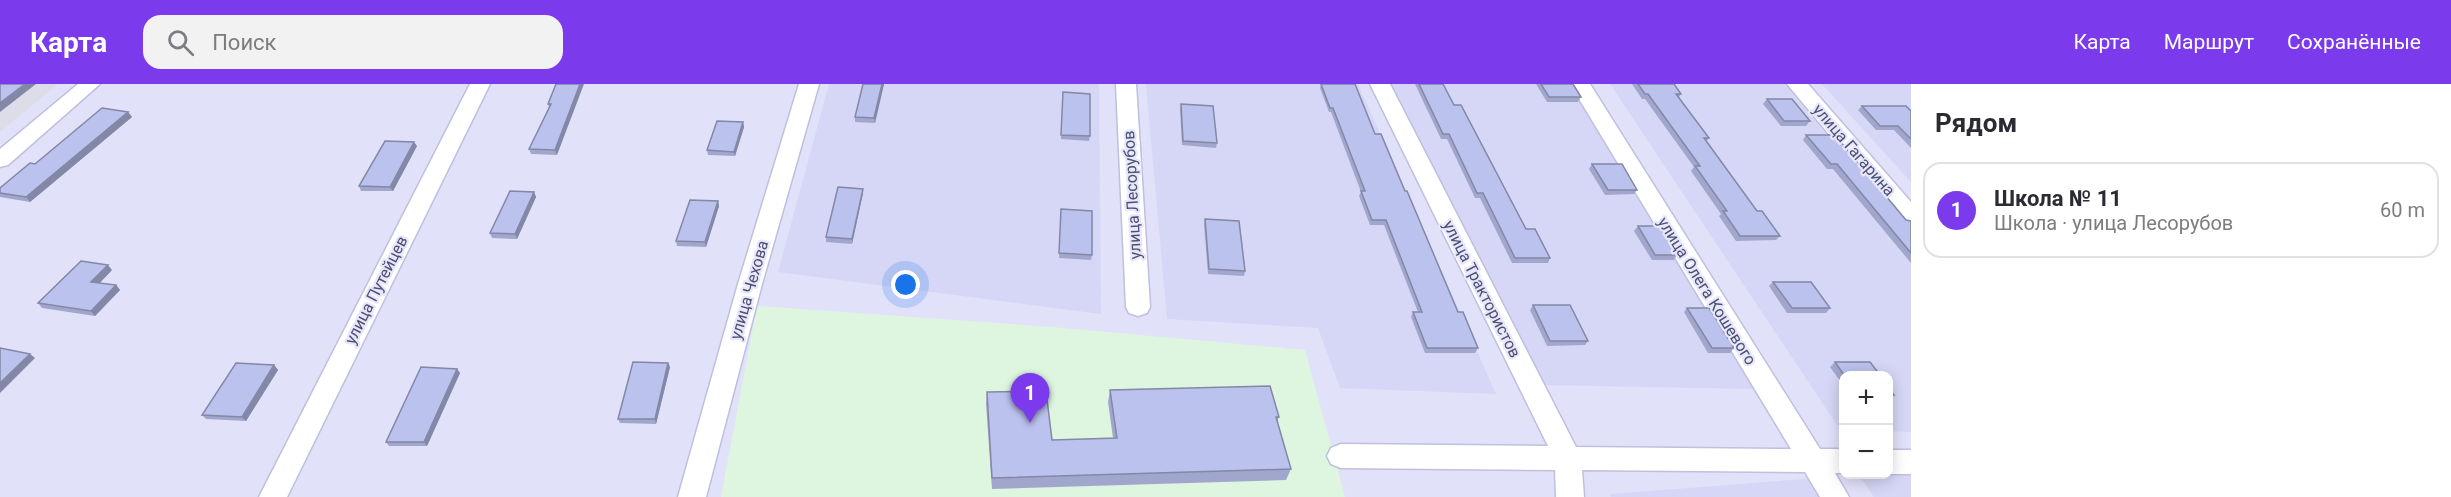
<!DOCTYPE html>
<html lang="ru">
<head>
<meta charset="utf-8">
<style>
	body { margin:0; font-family:Roboto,sans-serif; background:#f2f2f3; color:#2b2b33 }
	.controls { position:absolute; right:18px; bottom:18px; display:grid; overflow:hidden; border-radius:12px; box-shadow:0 3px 15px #0003 }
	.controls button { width:54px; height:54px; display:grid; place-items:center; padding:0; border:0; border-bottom:2px solid #e1e1e2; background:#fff; color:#2b2b33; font:30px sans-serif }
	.you { position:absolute; left:906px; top:201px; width:21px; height:21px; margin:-15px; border:4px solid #fff; border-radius:50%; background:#1a73e8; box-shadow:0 0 0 9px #1a73e833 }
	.badge { display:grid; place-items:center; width:39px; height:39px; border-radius:50%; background:#7c3aed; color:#fff; font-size:20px; font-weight:700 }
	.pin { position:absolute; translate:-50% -50px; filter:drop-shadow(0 2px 3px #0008) }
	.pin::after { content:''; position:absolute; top:32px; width:21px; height:18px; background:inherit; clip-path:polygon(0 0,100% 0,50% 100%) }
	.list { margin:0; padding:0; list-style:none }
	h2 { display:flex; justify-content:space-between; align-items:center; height:78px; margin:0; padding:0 24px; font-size:26px }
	h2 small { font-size:20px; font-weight:400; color:#7c7c81 }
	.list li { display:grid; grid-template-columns:39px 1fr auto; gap:18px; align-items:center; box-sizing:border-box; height:96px; margin:0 12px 12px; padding:0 12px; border:2px solid #e1e1e2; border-radius:18px }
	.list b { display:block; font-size:22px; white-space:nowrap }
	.list p { margin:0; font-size:20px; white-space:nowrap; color:#7c7c81 }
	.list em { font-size:20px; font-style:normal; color:#7c7c81 }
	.icon { flex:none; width:33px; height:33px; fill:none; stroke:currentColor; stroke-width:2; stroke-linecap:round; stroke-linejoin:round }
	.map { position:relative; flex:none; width:1911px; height:413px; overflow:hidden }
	header { display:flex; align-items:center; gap:36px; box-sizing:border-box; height:84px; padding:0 30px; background:#7c3aed; color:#fff }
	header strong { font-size:28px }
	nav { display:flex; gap:33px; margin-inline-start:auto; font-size:21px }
	.search { width:420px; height:54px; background:#f2f2f3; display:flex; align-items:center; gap:15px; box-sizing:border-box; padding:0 21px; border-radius:18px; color:#7c7c81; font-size:22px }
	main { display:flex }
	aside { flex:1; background:#fff }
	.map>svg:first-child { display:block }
	.residential { fill:#d6d6f6 }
	.industrial { fill:#dcdde9 }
	.education { fill:#def6e0 }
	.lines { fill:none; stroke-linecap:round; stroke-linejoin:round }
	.minor-casing { stroke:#bec0dd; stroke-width:3 }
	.minor { fill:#fff; fill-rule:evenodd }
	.wall { fill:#a1a7cc }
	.shaded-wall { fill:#8388a6 }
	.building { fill:#bbc2ed; stroke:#8388a6; stroke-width:1.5 }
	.labels { text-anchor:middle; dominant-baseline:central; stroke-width:4.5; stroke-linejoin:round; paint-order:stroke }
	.street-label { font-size:16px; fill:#4a516e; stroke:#e8e6fd }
</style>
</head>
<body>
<header>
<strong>Карта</strong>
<div class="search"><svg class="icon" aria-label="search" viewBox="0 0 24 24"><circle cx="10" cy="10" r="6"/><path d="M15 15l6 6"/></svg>Поиск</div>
<nav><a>Карта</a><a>Маршрут</a><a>Сохранённые</a></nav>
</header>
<main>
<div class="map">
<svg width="1911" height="413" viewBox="0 0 1911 413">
	<rect width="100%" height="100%" fill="#e2e1fa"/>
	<g class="residential">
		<path d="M829,0H1099L1101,230L778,188Z"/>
		<path d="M1146,0H1358L1496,310L1340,304L1318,244L1167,235Z"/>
		<path d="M1388,0H1570L1757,305L1539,301Z"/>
		<path d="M1610,0H1785L1911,153V348L1889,347L1888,292H1844L1843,347H1841Z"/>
		<path d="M1822,0H1911V98Z"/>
		<path d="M1911,390V413H1874L1859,391Z"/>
		<path d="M1818,394L1830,413H1611L1610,410Z"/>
	</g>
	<path class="industrial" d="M0,0H58L0,48Z"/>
	<path class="education" d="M757,222L1052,243L1305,266L1345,413H721Z"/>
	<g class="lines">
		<defs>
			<g id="minor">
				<path d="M78,0H100L8,81L0,83V65Z"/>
				<path d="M470,0H490L287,413H259Z"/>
				<path d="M799,0H819L762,200L706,413H678L738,200Z"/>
				<path d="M1116,0H1136L1150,223L1147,229L1138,232L1129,229L1126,223Z"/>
				<path d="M1370,0H1390L1576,363L1791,365L1570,0H1590L1820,365H1844V389H1835L1849,413H1820L1805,388L1582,386L1584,413H1556L1555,386L1341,384L1331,380L1327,372L1331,364L1341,360L1548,362Z"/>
				<path d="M1787,0H1808L1911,118V141L1903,139Z"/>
				<rect x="1888" y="366" width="23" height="24"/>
			</g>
		</defs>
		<use href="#minor" class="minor-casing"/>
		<use href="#minor" class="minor"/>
	</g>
	<g class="wall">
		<path d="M556,0L557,71L531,70L529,65L549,23L548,20Z"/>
		<path d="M863,0H884L875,39L855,38V33Z"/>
		<path d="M1321,0H1355L1375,50L1405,107L1458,228L1478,264L1475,269H1425L1411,233L1413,228H1418L1384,141H1370L1359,112L1361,108L1331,28H1329L1320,4Z"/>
		<path d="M1415,0H1443L1454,21L1526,145L1550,174L1548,179H1512L1480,114H1475L1447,55H1441Z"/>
		<path d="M1536,0H1573L1581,13L1578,18H1547Z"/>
		<path d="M1632,0H1674L1681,10L1679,13L1709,54L1706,58L1757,127L1780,152L1776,156L1736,157L1719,132L1721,130L1691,87L1694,83L1645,15H1642Z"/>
		<path d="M1063,8L1090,52L1089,57L1061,55Z"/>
		<path d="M1767,15L1810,37L1806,42H1781L1763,20Z"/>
		<path d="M1181,20L1217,59L1216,64L1182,61L1180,25Z"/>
		<path d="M1862,22L1911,27V64L1894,46H1876L1858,26Z"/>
		<path d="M128,28L132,33L30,118L0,113V104L35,80Z"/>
		<path d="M743,38L744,43L735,72L708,71L707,66Z"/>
		<path d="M1806,51L1906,136L1911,137V179L1833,85H1827L1803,56Z"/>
		<path d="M417,62L393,107H361L359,102Z"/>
		<path d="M1592,80L1637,106L1634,110L1605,111L1589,85Z"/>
		<path d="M534,108L536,113L517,155L492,154L490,149Z"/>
		<path d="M863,109L852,160L826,158V153Z"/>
		<path d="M718,117L719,122L706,163L677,162L676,157Z"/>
		<path d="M1061,125L1092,171L1091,176L1059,174Z"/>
		<path d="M1205,135L1245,187L1244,192L1208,190L1204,140Z"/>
		<path d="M1638,142L1677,171L1674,176H1652L1634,147Z"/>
		<path d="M112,186L99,199L116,201L120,206L95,232L42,224L38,219Z"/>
		<path d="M1773,198L1830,224L1826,229H1787L1769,202Z"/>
		<path d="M1533,221L1588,257L1585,261L1547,262L1530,226Z"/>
		<path d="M1687,224L1734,264L1730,269H1708L1684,228Z"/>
		<path d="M1835,278L1880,291H1844V302L1830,283Z"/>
		<path d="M668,279L670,283L656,340L620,339L618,335Z"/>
		<path d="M274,281L278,286L246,337L206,335L202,331Z"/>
		<path d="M457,285L460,289L427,362H389L386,358Z"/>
		<path d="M1888,303L1894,311L1889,316H1888Z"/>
		<path d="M1110,306L1279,333L1277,338L1291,385L1286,396L992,405L986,320L987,308L1052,356L1113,354L1108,318Z"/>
	</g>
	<g class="shaded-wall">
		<path d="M25,0H36L0,28V19Z"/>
		<path d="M580,0H584L557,71L555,66Z"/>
		<path d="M882,0H884L875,39L874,34Z"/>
		<path d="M128,28L132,33L30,118L26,113Z"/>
		<path d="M743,38L744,43L735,72L734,68Z"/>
		<path d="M414,58L417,62L393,107L390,103Z"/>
		<path d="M863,105V109L852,160V155Z"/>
		<path d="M534,108L536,113L517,155L515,150Z"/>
		<path d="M718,117L719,122L706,163L705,158Z"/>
		<path d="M108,181L112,186L96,203L91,198Z"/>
		<path d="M116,201L120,206L95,232L91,227Z"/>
		<path d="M30,270L35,274L0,309V299Z"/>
		<path d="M668,279L670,283L656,340L655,335Z"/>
		<path d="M274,281L278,286L246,337L242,333Z"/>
		<path d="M457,285L460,289L427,362L424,358Z"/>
	</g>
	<g class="building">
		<path d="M0,0H25L0,19Z"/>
		<path d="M556,0H580L555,66L529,65L551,20H548Z"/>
		<path d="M863,0H882L874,34L855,33Z"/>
		<path d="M1321,0H1355L1375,50H1381L1405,107H1407L1458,228H1463L1478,264H1427L1413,228H1422L1386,136H1372L1361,107H1365L1333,24H1330Z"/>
		<path d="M1419,0H1443L1454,21H1461L1526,145H1535L1550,174H1515L1483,109H1477L1449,50H1443Z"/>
		<path d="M1541,0H1573L1581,13H1549Z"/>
		<path d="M1638,0H1674L1681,10H1676L1709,54H1704L1757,127H1762L1780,152H1740L1723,127H1727L1695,82H1700L1648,10H1645Z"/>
		<path d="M1063,8L1090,10V52L1061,51Z"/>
		<path d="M1767,15H1792L1810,37H1784Z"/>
		<path d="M1181,20L1213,22L1217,59L1183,57Z"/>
		<path d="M1862,22H1906L1911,27V55L1898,42H1880Z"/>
		<path d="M102,24L128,28L26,113L0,109V104L30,79L35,80Z"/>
		<path d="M717,37L743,38L734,68L707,66Z"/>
		<path d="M1806,51H1835L1906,136L1911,137V169L1837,80H1831Z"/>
		<path d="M385,57L414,58L390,103L359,102Z"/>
		<path d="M1592,80H1622L1637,106H1608Z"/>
		<path d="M838,103L863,105L852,155L826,153Z"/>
		<path d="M510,107L534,108L515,150L490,149Z"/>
		<path d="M690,116L718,117L705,158L676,157Z"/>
		<path d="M1061,125L1092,127V171L1059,169Z"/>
		<path d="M1205,135L1239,137L1245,187L1209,185Z"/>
		<path d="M1638,142H1659L1677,171H1655Z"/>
		<path d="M81,177L108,181L91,198L116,201L91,227L38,219Z"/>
		<path d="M1773,198H1811L1830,224H1792Z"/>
		<path d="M1533,221H1570L1588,257H1550Z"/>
		<path d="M1687,224H1709L1734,264H1712Z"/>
		<path d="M0,264L30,270L0,299Z"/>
		<path d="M633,278L668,279L655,335H618Z"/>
		<path d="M1835,278H1870L1880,291H1844Z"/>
		<path d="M236,279L274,281L242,333L202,331Z"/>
		<path d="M421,283L457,285L424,358H386Z"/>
		<path d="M1270,302L1279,333H1276L1291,385L992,394L987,308L1046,307L1052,356L1117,354L1110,306Z"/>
		<path d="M1888,303L1894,311H1888Z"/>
	</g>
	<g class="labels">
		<g class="street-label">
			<text transform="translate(1854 66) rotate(49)">улица Гагарина</text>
			<text transform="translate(1132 111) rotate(-93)">улица Лесорубов</text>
			<text transform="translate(1482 205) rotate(63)">улица Трактористов</text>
			<text transform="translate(376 206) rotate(-63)">улица Путейцев</text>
			<text transform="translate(749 206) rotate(-74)">улица Чехова</text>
			<text transform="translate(1707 207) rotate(58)">улица Олега Кошевого</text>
		</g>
	</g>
</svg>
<div class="controls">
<button>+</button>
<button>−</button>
</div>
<div class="you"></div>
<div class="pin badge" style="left:1030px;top:339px">1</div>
</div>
<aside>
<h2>Рядом<small></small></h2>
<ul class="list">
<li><span class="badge">1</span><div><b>Школа № 11</b><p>Школа · улица Лесорубов</p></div><em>60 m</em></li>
</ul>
</aside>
</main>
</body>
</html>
